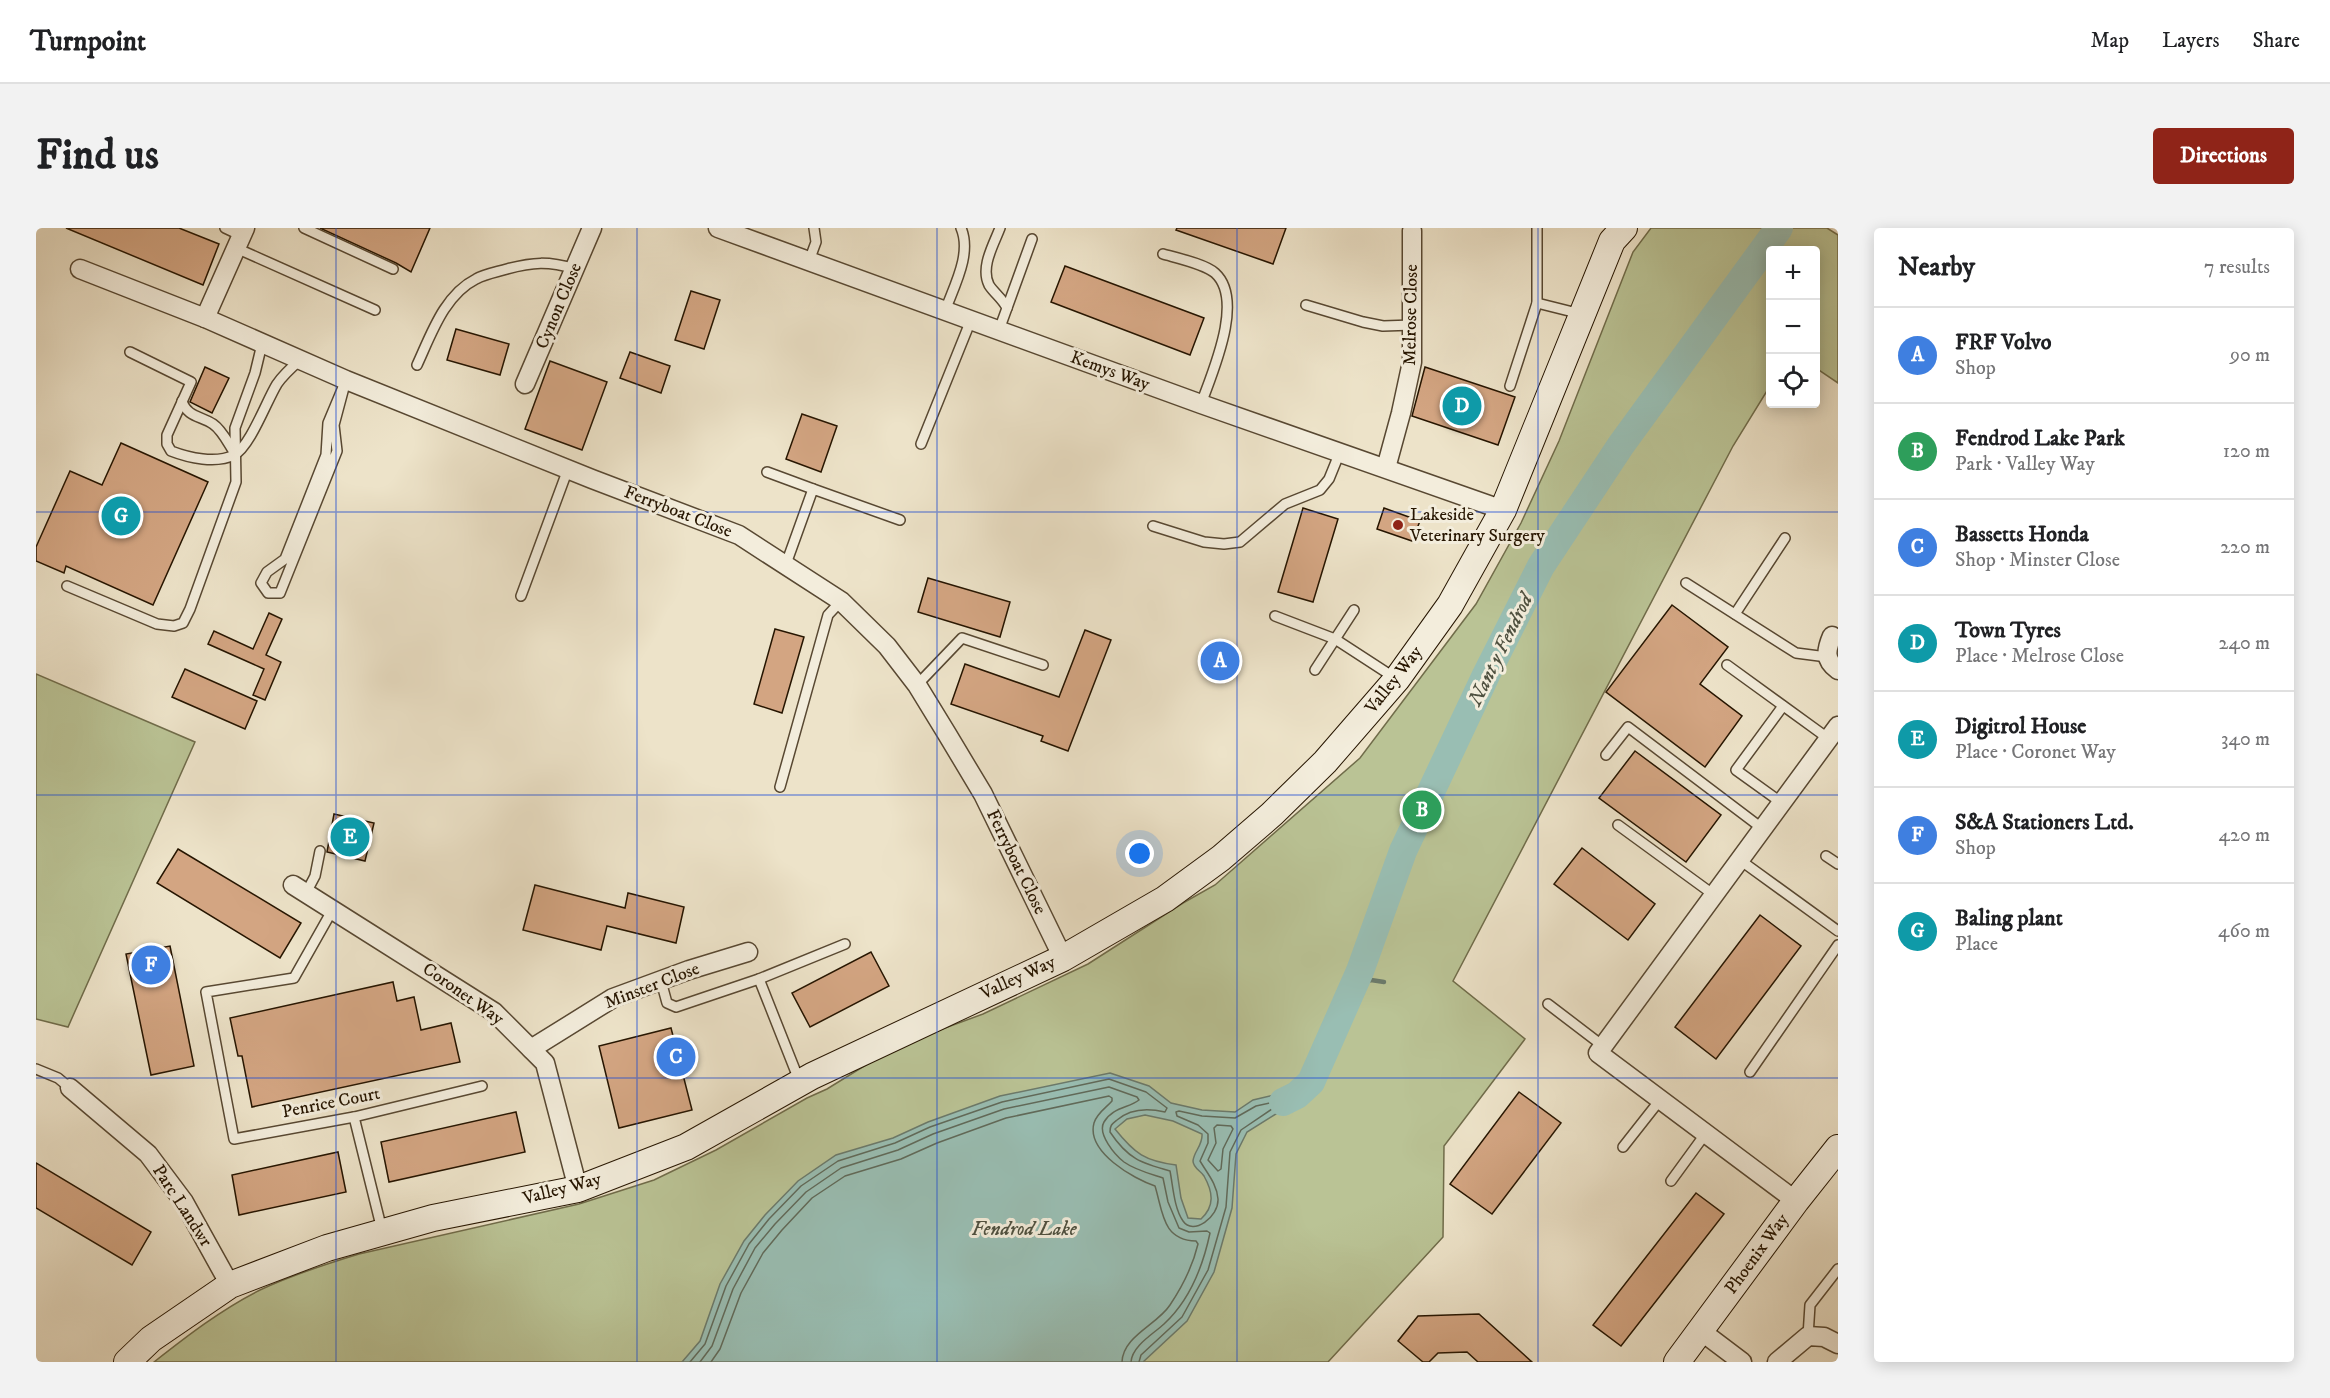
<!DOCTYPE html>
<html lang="en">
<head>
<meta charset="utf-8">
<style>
	body { margin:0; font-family:"IM FELL DW Pica",serif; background:#f2f2f2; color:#202124 }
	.controls { position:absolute; right:18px; top:18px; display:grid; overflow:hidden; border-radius:6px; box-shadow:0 3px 15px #0003 }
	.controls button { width:54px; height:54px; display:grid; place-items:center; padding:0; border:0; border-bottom:2px solid #e0e0e0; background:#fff; color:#202124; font:30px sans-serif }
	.you { position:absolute; left:1104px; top:626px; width:21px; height:21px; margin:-15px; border:4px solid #fff; border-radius:50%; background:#1a73e8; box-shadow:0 0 0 9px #1a73e833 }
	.badge { display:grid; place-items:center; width:39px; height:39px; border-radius:50%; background:#8f2418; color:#fff; font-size:20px; font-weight:700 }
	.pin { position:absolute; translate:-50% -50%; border:3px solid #fff; box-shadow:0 2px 6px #0006 }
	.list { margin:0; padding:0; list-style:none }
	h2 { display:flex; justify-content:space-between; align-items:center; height:78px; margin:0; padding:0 24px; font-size:26px }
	h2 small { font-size:20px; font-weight:400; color:#757577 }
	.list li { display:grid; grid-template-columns:39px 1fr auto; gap:18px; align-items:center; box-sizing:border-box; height:96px; padding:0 24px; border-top:2px solid #e0e0e0 }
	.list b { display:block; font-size:22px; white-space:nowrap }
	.list p { margin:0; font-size:20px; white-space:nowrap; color:#757577 }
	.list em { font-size:20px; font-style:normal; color:#757577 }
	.icon { flex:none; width:33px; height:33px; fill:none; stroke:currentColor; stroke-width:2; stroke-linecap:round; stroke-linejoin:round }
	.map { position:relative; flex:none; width:1802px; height:1134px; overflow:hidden; border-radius:6px }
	header { display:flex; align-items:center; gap:36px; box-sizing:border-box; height:84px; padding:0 30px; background:#fff; border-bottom:2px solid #e0e0e0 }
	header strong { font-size:28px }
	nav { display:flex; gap:33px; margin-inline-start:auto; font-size:21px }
	.intro { display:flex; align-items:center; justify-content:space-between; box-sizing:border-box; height:144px; padding:0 36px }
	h1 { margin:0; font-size:42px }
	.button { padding:15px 27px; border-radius:6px; background:#8f2418; color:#fff; font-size:21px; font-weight:700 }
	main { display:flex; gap:36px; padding:0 36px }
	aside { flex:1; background:#fff; border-radius:6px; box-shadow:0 3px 15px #0003 }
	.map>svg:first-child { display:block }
	.green { fill:#bac395; stroke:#706c4a; stroke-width:1.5 }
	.water { fill:#99beb3; stroke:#6b7a6b; stroke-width:1.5; fill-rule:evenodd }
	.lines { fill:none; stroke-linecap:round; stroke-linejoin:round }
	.shore { stroke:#606a5a; stroke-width:1.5 }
	.stream { stroke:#6b7a6b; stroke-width:4.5 }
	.river { stroke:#99beb3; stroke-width:28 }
	.building { fill:#d3a582; stroke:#261500; stroke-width:1.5 }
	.lane-casing { stroke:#584832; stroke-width:12 }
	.street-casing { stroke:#584832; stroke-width:21 }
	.secondary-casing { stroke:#261500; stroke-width:28 }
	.lane { stroke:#f3eddc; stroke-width:9 }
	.street { stroke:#f3eddc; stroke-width:18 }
	.secondary { stroke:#f3eddc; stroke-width:26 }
	.grid { fill:none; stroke:#1d4ed8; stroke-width:1.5; stroke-opacity:0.55 }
	.poi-dot { fill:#8f2418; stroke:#f3eddc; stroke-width:2 }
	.labels { text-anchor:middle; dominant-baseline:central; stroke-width:6; stroke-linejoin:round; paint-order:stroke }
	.street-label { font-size:18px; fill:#261500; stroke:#f3eddc }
	.poi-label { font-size:18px; fill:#261500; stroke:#f3eddc; text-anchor:start }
	.water-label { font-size:20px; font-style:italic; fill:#4e503f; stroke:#f3eddc }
</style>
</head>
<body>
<header>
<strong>Turnpoint</strong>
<nav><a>Map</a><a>Layers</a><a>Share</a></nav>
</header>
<div class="intro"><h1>Find us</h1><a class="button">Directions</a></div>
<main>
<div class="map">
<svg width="1802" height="1134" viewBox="0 0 1802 1134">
	<rect width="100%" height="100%" fill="#ede3c9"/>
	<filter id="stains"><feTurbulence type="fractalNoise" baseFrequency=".00333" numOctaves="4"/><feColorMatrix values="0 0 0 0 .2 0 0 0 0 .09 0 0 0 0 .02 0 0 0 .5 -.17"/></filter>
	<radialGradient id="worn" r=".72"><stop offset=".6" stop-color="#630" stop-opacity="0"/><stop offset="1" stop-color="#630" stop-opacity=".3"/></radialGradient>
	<g class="green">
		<path d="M1615,0H1791L1802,7V155L1780,140V22H1734V158L1697,218L1417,753L1489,811L1408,918L1407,1009L1292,1134H118C151,1108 186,1081 224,1062C256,1047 290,1036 323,1026L543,976L618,952L680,922L771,870L791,861L846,827L890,807L947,786L1052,736L1147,675L1179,657L1324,530L1440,376L1485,295L1523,213L1597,24Z"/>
		<path d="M0,446L159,514L32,799L0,791Z"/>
	</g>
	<path class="water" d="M1074,845L1113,858L1135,875L1166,882L1199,884L1217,872L1238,867L1247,874L1248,881L1211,904L1200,926L1196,980L1178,1044L1151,1093L1107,1134H646L664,1113L684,1056L708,1013L729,987L762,953L800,927L857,910L892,894L964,868ZM1109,887L1137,893L1166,906C1167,917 1158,923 1157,933C1157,940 1165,943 1168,948C1177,964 1179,978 1165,991L1152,990L1145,970L1140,937C1109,933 1099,926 1079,901L1091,891Z"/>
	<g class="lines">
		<g class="shore">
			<path d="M1181,897L1195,898L1197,901L1187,921L1185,941L1182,943L1172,932L1180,915L1178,900Z"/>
			<path d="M654,1134L669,1116L690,1058L713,1016L733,991L765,958L802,933L859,915L894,899L966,874L1073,851L1110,864L1131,880L1129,884C1112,880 1095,880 1081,892C1076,896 1074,897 1074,904C1092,931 1105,935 1134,943C1137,958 1138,980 1147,993C1157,1008 1183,989 1182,971C1181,956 1171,945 1164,933L1172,915V906L1162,897L1141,888L1140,884L1143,883L1166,888L1199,890L1220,878L1238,874L1239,879L1205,902L1194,924L1190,979L1172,1042L1146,1089L1105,1127L1103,1134"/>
			<path d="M664,1134L676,1118L697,1061L719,1020L739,996L770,964L805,940L862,922L897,906L968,881L1073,859L1101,869L1103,872C1093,880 1077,879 1068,894C1061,906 1079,927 1088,934C1099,942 1115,946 1127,950L1132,974L1143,1000L1153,1004L1171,1003L1174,1005C1167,1038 1153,1073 1128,1096C1117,1106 1096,1118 1095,1134"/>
			<path d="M675,1134L684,1121L705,1065L727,1025L746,1002L776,970L809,948L865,931L901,915L970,890L1073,868L1076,870V873C1070,880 1061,885 1058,895C1050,924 1098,951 1119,958C1127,984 1126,1012 1160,1013L1162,1016C1157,1037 1146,1059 1134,1077C1121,1097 1087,1108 1086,1134"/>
		</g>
		<path class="stream" d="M1317,758L1335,752L1348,754"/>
		<path class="river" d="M1247,874L1261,867L1275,854L1324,743L1367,623L1450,447L1505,338L1585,217L1743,0"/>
	</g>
	<g class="building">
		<path d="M30,0H143L183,16L167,57Z"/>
		<path d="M284,0H394L375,44L360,35Z"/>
		<path d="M1141,0H1250L1237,36L1140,2Z"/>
		<path d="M1029,38L1168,90L1154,127L1015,74Z"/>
		<path d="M655,63L684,72L668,121L639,112Z"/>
		<path d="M420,101L473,116L464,147L411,132Z"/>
		<path d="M594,124L634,138L625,165L584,150Z"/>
		<path d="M514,133L571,154L546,222L489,201Z"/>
		<path d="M169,139L193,150L176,185L154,174Z"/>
		<path d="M1389,139L1479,169L1462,217L1376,188Z"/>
		<path d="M766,186L801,198L785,244L750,231Z"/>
		<path d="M85,215L172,254L117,377L30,338L28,345L0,333V319L34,243L66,257Z"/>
		<path d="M1267,280L1302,291L1277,374L1242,364Z"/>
		<path d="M1348,280L1384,293L1376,313L1341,301Z"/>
		<path d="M892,350L974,374L964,409L882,384Z"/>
		<path d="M1636,377L1692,419L1664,456L1706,488L1669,539L1570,464Z"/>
		<path d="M233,385L246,391L230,427L245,434L229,472L217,467L228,441L172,416L178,403L217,421Z"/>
		<path d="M739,401L768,409L746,485L718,476Z"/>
		<path d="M1049,402L1075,412L1032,523L1005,513L1007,508L915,476L929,436L1023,469Z"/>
		<path d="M149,441L221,473L209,501L136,469Z"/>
		<path d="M1599,523L1685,587L1650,634L1563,570Z"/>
		<path d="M298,586L338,595L329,633L291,624Z"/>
		<path d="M1546,620L1619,676L1592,712L1518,656Z"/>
		<path d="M142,621L265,695L244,730L121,655Z"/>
		<path d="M499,657L589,680L592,665L648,679L640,715L571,698L565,722L487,702Z"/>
		<path d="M1724,687L1765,718L1680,831L1639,799Z"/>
		<path d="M134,718L158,838L115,847L90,726Z"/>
		<path d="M835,724L853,758L774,799L756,765Z"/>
		<path d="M357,754L361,773L378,769L385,802L415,795L424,834L216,879L206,828H202L194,790Z"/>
		<path d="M635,800L656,882L583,900L563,818Z"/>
		<path d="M1483,864L1525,895L1456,986L1414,956Z"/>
		<path d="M480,884L489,924L353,954L345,914Z"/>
		<path d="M302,924L310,964L203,987L196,947Z"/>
		<path d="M0,935L115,1004L96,1037L0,980Z"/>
		<path d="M1660,965L1688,986L1585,1118L1557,1097Z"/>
		<path d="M1443,1086L1496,1134H1442L1431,1124L1402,1125L1393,1134H1387L1362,1113L1382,1088Z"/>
	</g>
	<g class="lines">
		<defs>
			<g id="lane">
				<path d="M189,0L206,8"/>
				<path d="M268,0L357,41"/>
				<path d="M200,20L339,82"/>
				<path d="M1127,26C1141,30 1169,36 1179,45C1209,72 1176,145 1165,176"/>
				<path d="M773,33L780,14L778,0"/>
				<path d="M1501,75L1545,86"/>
				<path d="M1270,77L1327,94L1347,98L1377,97"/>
				<path d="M971,80L996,11"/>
				<path d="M909,83C918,58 936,26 925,0"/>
				<path d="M963,102L971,80C967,71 958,65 953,57C944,39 958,16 964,0"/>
				<path d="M94,124L155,154L131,207V216L135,223C153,230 180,236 198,227C214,219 231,172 241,156C247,147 256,139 264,132"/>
				<path d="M381,137C395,107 408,67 440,51C449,46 461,44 471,41C497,34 512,33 539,41"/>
				<path d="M310,152L298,197L301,223L244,365H232L225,355L231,344L249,331L290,227L292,195Z"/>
				<path d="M1474,158L1501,75V0"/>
				<path d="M146,173C151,189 165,188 177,196C186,202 192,215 198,224"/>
				<path d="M885,216L935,92"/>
				<path d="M731,244L777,261"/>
				<path d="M1117,298L1168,314L1188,316L1204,314L1249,276L1284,262L1293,251L1304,224"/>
				<path d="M750,336L777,261L864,292"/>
				<path d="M1650,355L1760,425L1791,429"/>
				<path d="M31,358L121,396L138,398L147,395L154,381L200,254L199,200L219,145L226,116"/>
				<path d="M485,368L532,241"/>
				<path d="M1699,386L1749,310"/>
				<path d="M1239,388L1299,411L1359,450"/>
				<path d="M1691,437L1793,511"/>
				<path d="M1279,442L1318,382"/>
				<path d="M881,457L926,410L1007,437"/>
				<path d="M1570,527L1592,499L1727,601"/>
				<path d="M744,559L792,387L805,373"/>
				<path d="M1746,575L1700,542L1747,478"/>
				<path d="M1582,597L1678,667"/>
				<path d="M1790,628L1802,636"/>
				<path d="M1704,632L1802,703"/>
				<path d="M270,665L279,648L284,623"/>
				<path d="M297,681L258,750L170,764L198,911L318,889L446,858"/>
				<path d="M723,751L809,716"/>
				<path d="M625,753L631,775L640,779L723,751L763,852"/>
				<path d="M1512,776L1567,818"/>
				<path d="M0,841L22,850L34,860"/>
				<path d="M1714,844L1802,717"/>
				<path d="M318,889L346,1002"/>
				<path d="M1587,919L1624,872"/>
				<path d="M1635,953L1670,905"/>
				<path d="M1772,1108L1774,1077L1802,1041"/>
			</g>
			<g id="street">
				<path d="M209,0L169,90L310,152L556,251L703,307L805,373L851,418L881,457L911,506L947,566L1027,730"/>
				<path d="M682,0L1165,176L1467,282"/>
				<path d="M44,41L169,90"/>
				<path d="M489,156L556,0"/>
				<path d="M1350,240L1365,185L1376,134V3"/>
				<path d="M1796,408C1790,422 1788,432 1802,442"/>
				<path d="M257,657L458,784L509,835L542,961"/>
				<path d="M495,821L577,770L653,742L712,724"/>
				<path d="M34,860L112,926L148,974L194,1057"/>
				<path d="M1760,973L1562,825L1802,498"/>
				<path d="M1665,1103L1706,1134"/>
				<path d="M1741,1134L1772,1108L1788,1109L1802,1116"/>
			</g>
			<g id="secondary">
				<path d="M91,1134L115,1111L194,1057L291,1020L397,990L542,961L650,919L776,848L1027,730L1129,671L1185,630L1236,586L1289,534L1361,451L1414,377L1467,282L1576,13L1588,0"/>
				<path d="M1641,1134L1760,973L1802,920"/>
			</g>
		</defs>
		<use href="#lane" class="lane-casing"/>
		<use href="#street" class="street-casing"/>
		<use href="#secondary" class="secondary-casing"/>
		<use href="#lane" class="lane"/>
		<use href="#street" class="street"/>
		<use href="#secondary" class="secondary"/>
	</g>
	<path class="grid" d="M300,0V1134M601,0V1134M901,0V1134M1201,0V1134M1502,0V1134M0,284H1802M0,567H1802M0,850H1802"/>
	<circle class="poi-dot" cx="1362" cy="297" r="6"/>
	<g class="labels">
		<g class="street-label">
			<text transform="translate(523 78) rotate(-67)">Cynon Close</text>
			<text transform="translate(1375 87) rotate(-89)">Melrose Close</text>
			<text transform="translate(1074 143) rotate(20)">Kemys Way</text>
			<text transform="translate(642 284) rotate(21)">Ferryboat Close</text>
			<text transform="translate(1358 452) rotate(-52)">Valley Way</text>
			<text transform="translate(980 634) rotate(64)">Ferryboat Close</text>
			<text transform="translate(982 750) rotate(-25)">Valley Way</text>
			<text transform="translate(616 758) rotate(-21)">Minster Close</text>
			<text transform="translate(427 766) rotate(35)">Coronet Way</text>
			<text transform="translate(295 875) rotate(-11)">Penrice Court</text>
			<text transform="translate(526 961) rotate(-15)">Valley Way</text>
			<text transform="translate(146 978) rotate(57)">Parc Landwr</text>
			<text transform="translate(1721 1026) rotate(-54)">Phoenix Way</text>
		</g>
		<g class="poi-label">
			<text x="1374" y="287">Lakeside<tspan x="1374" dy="21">Veterinary Surgery</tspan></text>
		</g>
		<g class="water-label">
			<text transform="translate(1465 422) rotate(-64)">Nant y Fendrod</text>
			<text x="988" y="1001">Fendrod Lake</text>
		</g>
	</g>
	<rect width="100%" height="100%" filter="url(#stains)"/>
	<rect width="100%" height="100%" fill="url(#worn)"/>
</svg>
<div class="controls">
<button>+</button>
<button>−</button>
<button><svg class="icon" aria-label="locate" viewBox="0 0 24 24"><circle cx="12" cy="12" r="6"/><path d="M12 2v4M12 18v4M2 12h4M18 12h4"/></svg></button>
</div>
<div class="you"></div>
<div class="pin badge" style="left:1184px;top:433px;background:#3f7fe0">A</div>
<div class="pin badge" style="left:1386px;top:582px;background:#2e9e5b">B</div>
<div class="pin badge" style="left:640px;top:829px;background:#3f7fe0">C</div>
<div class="pin badge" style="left:1426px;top:178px;background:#0f9aa8">D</div>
<div class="pin badge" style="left:314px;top:609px;background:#0f9aa8">E</div>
<div class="pin badge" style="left:115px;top:737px;background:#3f7fe0">F</div>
<div class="pin badge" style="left:85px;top:288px;background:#0f9aa8">G</div>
</div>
<aside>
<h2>Nearby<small>7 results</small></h2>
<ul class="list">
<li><span class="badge" style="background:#3f7fe0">A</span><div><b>FRF Volvo</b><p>Shop</p></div><em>90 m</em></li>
<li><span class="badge" style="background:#2e9e5b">B</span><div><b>Fendrod Lake Park</b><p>Park · Valley Way</p></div><em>120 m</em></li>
<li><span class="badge" style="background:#3f7fe0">C</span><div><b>Bassetts Honda</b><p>Shop · Minster Close</p></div><em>220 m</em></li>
<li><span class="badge" style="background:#0f9aa8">D</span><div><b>Town Tyres</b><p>Place · Melrose Close</p></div><em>240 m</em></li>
<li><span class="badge" style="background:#0f9aa8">E</span><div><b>Digitrol House</b><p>Place · Coronet Way</p></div><em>340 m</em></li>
<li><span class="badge" style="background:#3f7fe0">F</span><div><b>S&amp;A Stationers Ltd.</b><p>Shop</p></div><em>420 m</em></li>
<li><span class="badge" style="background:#0f9aa8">G</span><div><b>Baling plant</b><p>Place</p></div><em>460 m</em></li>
</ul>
</aside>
</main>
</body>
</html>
